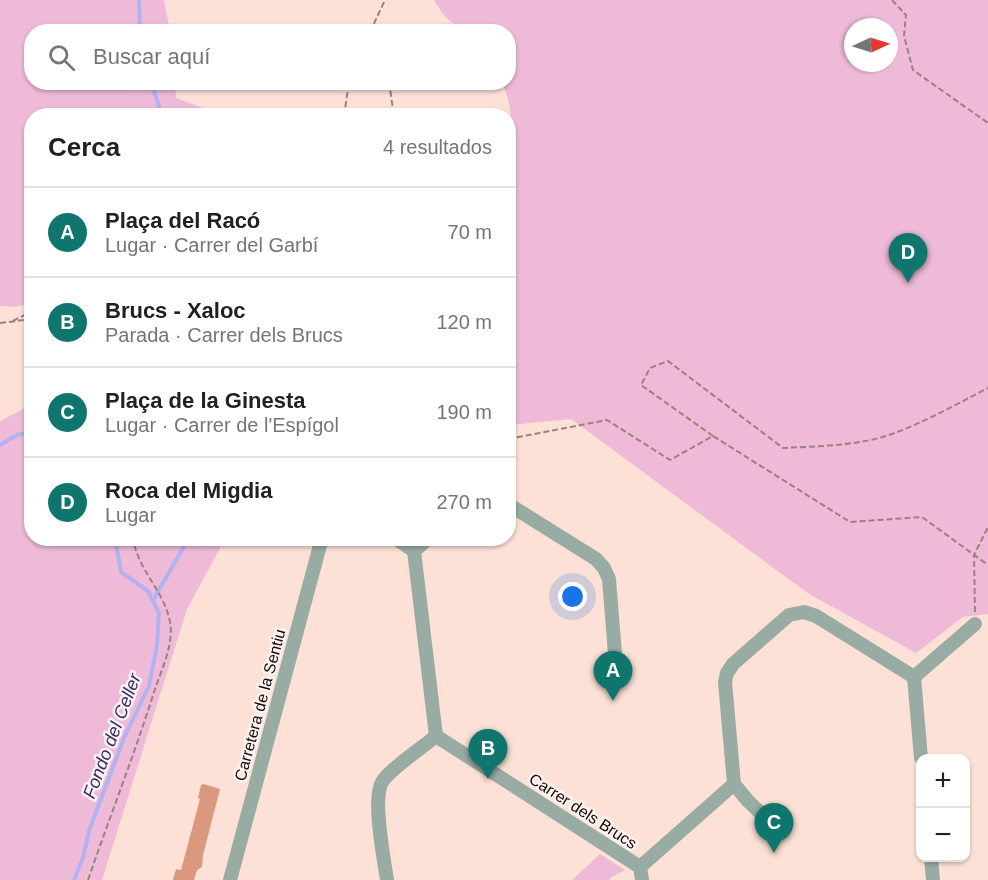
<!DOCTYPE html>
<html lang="es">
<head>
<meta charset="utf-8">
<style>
	body { margin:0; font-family:Arial,sans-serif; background:#f2f2f2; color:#202124 }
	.controls { position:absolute; right:18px; bottom:18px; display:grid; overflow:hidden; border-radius:12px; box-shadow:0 2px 4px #0004 }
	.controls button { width:54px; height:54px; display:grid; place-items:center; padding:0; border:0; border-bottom:2px solid #e0e0e0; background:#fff; color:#202124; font:30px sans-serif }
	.compass { position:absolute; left:844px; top:18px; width:54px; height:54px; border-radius:50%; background:#fff; box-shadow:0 2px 4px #0004; rotate:86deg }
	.you { position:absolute; left:573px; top:597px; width:21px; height:21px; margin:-15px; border:4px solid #fff; border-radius:50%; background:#1a73e8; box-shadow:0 0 0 9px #1a73e833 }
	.badge { display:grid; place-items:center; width:39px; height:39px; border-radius:50%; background:#0f766e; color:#fff; font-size:20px; font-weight:700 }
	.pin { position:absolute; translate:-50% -50px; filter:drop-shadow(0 2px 3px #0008) }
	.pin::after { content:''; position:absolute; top:32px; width:21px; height:18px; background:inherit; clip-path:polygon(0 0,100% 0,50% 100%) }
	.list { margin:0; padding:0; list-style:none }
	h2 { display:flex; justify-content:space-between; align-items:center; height:78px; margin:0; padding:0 24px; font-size:26px }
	h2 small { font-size:20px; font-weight:400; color:#757577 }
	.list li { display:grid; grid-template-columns:39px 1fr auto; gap:18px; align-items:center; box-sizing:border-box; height:90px; padding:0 24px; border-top:2px solid #e0e0e0 }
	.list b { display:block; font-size:22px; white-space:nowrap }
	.list p { margin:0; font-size:20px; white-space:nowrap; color:#757577 }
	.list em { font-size:20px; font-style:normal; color:#757577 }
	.icon { flex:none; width:33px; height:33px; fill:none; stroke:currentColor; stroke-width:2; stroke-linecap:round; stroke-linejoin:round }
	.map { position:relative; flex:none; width:988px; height:880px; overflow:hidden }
	.search { position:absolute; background:#fff; box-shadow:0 2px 4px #0004; left:24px; top:24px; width:492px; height:66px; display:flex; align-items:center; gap:15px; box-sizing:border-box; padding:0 21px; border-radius:24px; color:#757577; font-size:22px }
	.panel { position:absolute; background:#fff; box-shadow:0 2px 4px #0004; left:24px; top:108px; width:492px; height:438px; border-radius:24px }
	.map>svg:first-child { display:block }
	.green { fill:#eebad8; fill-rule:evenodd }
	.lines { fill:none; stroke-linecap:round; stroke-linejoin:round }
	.stream { stroke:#b1b2ef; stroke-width:4 }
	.building { fill:#da997e }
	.path { stroke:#99837b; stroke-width:2; stroke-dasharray:6 3; stroke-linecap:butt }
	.minor { stroke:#99aca3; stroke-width:14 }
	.labels { text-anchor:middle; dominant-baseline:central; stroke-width:5; stroke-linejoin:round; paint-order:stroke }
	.street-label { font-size:16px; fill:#160803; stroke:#fcf2ef }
	.water-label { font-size:18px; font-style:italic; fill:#332b71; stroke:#fcf2ef }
</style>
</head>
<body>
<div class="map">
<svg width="988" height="880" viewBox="0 0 988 880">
	<rect width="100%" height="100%" fill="#fde1d6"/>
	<g class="green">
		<path d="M0,0H164L170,31L32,32V82L175,83L176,98L222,115L32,116L31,303L15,307L0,306Z"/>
		<path d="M434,0H988V614L963,617L916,653L809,594L571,419L509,425L508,164C516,144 512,101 502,83L508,82V32C473,32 454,36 434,0ZM853,27H889V63H853Z"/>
		<path d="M31,405L32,538L225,539L187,609L102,880H0V421Z"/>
		<path d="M600,854L625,870L610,878V880H572Z"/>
	</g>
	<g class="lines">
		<g class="stream">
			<path d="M139,0L140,32"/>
			<path d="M151,82L162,116"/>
			<path d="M0,445L17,435L32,432"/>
			<path d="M153,600L189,538"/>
			<path d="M74,880L83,858L89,831L124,738L149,686L157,645L159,613L148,591L121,572L115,538"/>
		</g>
	</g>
	<path class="building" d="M204,784L220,789L203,855L202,867L197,870L194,880H173L176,869L181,870L200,799L198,798L201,785Z"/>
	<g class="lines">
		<g class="path">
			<path d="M892,0L906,15L904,36L913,70L988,123"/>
			<path d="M370,32L385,0"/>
			<path d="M389,82L394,116"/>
			<path d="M344,116L349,82"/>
			<path d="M13,321L32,311"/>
			<path d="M0,323L32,319"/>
			<path d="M713,436L641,385L650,368L668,361L783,448C819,446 858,446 892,434C925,422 957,404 988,388"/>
			<path d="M508,439L607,420L670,460L713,436L850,522L922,517L988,565"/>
			<path d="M975,612L974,555L988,527"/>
			<path d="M88,880C110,816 135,753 155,689C162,669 174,643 170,622C164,590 138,571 133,538"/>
		</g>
		<g class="minor">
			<path d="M508,504L596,559L604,568L609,579L617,679"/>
			<path d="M395,538L414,551L436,736"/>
			<path d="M414,551L429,538"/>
			<path d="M914,677L921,758"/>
			<path d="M914,677L975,624"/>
			<path d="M436,736L640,867L642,880"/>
			<path d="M734,784L748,801L773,825"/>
			<path d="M931,858L933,880"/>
			<path d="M640,867L734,784L725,682L727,673L733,664L789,615L804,612L816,616L914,677"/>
			<path d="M230,880L322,538"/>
			<path d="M387,880C384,859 372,799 382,782C391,768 422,748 436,736"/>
		</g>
	</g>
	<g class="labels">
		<g class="street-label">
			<text transform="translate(260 705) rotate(-75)">Carretera de la Sentiu</text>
			<text transform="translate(583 811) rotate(33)">Carrer dels Brucs</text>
		</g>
		<g class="water-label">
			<text transform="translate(112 736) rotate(-69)">Fondo del Celler</text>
		</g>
	</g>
</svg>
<div class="controls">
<button>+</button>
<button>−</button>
</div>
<svg class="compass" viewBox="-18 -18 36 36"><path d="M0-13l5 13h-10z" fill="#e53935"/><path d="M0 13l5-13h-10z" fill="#757577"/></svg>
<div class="you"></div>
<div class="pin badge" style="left:613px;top:701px">A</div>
<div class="pin badge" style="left:488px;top:779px">B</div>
<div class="pin badge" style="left:774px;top:853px">C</div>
<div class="pin badge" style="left:908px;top:283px">D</div>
<div class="search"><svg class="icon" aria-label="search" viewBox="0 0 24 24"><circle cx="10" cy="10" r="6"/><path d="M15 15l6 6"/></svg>Buscar aquí</div>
<section class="panel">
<h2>Cerca<small>4 resultados</small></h2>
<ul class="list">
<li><span class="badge">A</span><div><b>Plaça del Racó</b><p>Lugar · Carrer del Garbí</p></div><em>70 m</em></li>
<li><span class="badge">B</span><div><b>Brucs - Xaloc</b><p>Parada · Carrer dels Brucs</p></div><em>120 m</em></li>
<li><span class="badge">C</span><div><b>Plaça de la Ginesta</b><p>Lugar · Carrer de l'Espígol</p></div><em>190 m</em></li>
<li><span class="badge">D</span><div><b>Roca del Migdia</b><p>Lugar</p></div><em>270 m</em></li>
</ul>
</section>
</div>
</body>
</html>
